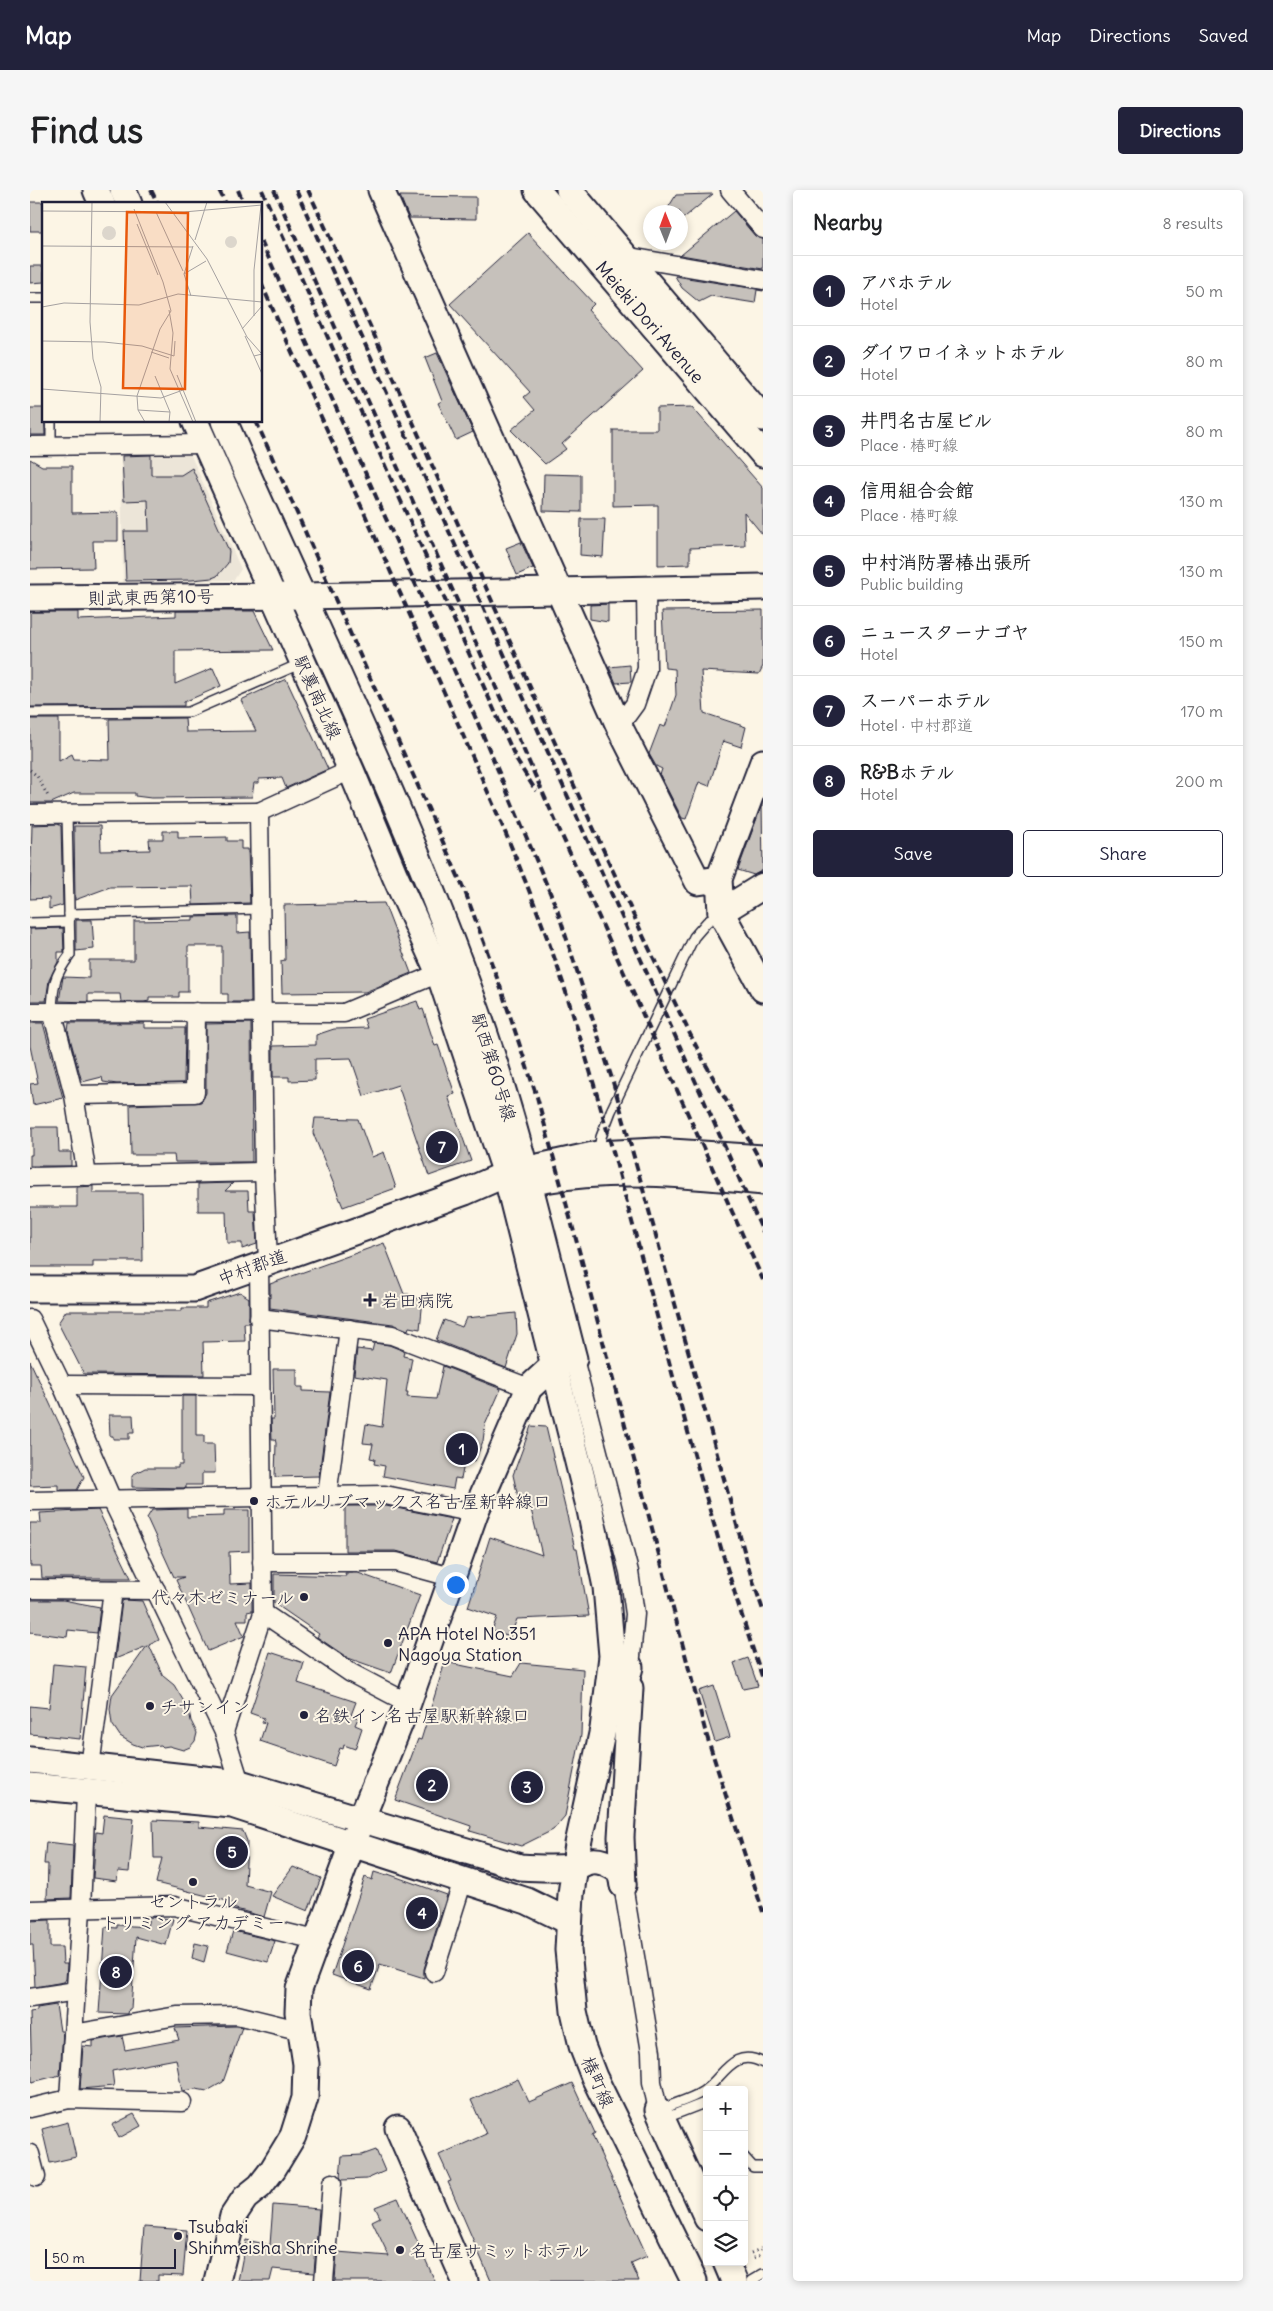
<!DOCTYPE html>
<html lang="en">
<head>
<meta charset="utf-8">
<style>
	body { margin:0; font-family:Delius,"Klee One",sans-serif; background:#f6f6f6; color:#202124 }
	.controls { position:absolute; right:15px; bottom:15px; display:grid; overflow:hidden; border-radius:5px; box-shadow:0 2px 8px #0003 }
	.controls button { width:45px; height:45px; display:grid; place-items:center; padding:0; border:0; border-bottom:1px solid #e0e0e0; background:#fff; color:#202124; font:25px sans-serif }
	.compass { position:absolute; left:613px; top:15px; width:45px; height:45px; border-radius:50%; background:#fff; box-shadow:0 2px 8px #0003; rotate:359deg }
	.scale { position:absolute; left:15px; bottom:12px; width:131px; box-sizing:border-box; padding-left:5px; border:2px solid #22223b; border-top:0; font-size:14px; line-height:18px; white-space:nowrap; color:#22223b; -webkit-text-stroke:4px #fcf5e5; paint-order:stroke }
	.you { position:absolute; left:425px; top:1394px; width:18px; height:18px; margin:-12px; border:4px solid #fff; border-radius:50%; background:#1a73e8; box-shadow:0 0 0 8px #1a73e833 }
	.badge { display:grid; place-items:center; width:32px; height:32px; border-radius:50%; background:#22223b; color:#fff; font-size:16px; font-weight:700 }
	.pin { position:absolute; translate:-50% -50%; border:2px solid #fff; box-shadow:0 1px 5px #0006 }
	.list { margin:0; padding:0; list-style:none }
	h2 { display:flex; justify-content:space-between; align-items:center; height:65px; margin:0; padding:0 20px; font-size:21px }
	h2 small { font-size:16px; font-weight:400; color:#757577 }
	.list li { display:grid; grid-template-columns:32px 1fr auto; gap:15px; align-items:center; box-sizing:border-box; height:70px; padding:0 20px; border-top:1px solid #e0e0e0 }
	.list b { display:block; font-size:19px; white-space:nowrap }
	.list p { margin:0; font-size:16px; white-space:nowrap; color:#757577 }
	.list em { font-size:16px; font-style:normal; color:#757577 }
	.actions { display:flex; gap:10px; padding:15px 20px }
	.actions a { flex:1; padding:11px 0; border:1px solid #22223b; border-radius:5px; text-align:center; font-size:18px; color:#22223b }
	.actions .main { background:#22223b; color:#fff }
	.icon { flex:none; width:28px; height:28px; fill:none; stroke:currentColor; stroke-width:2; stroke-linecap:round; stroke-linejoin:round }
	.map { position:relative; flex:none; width:733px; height:2091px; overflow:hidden; border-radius:5px }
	header { display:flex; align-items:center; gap:30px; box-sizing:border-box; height:70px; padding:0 25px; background:#22223b; color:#fff }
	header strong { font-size:24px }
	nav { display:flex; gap:28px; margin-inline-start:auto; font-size:18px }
	.intro { display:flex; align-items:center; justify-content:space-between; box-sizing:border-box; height:120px; padding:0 30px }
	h1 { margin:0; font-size:35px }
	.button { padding:12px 22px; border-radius:5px; background:#22223b; color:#fff; font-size:18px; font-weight:700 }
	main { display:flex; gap:30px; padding:0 30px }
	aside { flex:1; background:#fff; border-radius:5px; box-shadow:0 2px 8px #0003 }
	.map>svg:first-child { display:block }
	.built { fill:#ece5d8 }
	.building { fill:#c6c1bb; stroke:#22223b }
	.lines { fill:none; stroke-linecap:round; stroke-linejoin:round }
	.lane-casing { stroke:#22223b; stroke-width:12 }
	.street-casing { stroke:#22223b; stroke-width:21 }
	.secondary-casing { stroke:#22223b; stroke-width:29 }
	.path { stroke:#22223b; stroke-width:3; stroke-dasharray:1 4; stroke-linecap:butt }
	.lane { stroke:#fcf5e5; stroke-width:9 }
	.street { stroke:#fcf5e5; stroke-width:18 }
	.secondary { stroke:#fcf5e5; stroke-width:25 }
	.rail { stroke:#22223b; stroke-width:4; stroke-dasharray:8 4; stroke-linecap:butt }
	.poi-dot { fill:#22223b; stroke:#fcf5e5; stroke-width:2 }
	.labels { text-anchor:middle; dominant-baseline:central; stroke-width:4; stroke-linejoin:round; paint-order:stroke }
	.street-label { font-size:18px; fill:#22223b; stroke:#fcf5e5 }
	.poi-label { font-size:18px; fill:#22223b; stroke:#fcf5e5; text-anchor:start }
	.inset-road { fill:none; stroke:#a5a1a1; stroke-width:1 }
	.view { fill:#e8590c; fill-opacity:0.15; stroke:#e8590c; stroke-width:2.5 }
	.inset-edge { fill:none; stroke:#22223b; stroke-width:2.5 }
</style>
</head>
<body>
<header>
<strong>Map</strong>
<nav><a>Map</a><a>Directions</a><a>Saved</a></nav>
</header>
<div class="intro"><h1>Find us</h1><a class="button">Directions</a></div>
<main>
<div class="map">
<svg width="733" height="2091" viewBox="0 0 733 2091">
	<rect width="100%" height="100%" fill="#fcf5e5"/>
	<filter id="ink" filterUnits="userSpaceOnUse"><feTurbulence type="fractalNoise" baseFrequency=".02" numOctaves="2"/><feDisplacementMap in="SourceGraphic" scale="10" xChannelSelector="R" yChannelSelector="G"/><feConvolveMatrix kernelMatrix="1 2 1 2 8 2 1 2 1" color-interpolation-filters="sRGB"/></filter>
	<g filter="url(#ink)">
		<path class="built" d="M159,261L211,379L204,390L93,392L91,263Z"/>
		<g class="building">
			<path d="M683,4L650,31V22L638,18L646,5Z"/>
			<path d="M370,6L446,7V29L379,28Z"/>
			<path d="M0,12H13L14,41H0Z"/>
			<path d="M704,21L725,46L733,49V79L651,65Z"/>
			<path d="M498,43L564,114L558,120L613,181L532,254L536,259L515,274L481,240L505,220L494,207L500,202L420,114Z"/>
			<path d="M0,76H14V92L0,93Z"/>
			<path d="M645,86L733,100V101L727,100L725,113L681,106L669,112L652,98Z"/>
			<path d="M407,163L443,242L426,250L408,213L412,211L395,168Z"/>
			<path d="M662,217L733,298V345L714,322L715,356L660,358V374L628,375V315L583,316V240H627V218Z"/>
			<path d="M0,218H14L15,245H0Z"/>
			<path d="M121,265V285H151L162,278L199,361L198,373L187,386L182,388L162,390L96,391L94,341H119L118,310L94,311L92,266Z"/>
			<path d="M0,269L12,276H42V323L88,322V351H63L64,378L0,379Z"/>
			<path d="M514,284L551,285V322L513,321Z"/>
			<path d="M551,329H575L573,367L550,365Z"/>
			<path d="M491,352L503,378L487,385L476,358Z"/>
			<path d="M578,414V432L560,429V415Z"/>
			<path d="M733,420V476L729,484L671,481L674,523L716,537L711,557L693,551L679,596L669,592L656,629L652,628L630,585L632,579L626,576L619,564L630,535L635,537L646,505L645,479L635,478L632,421Z"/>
			<path d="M146,421H224L243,460L145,461V494L183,478L191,496L154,512V516L0,517V422H48V430L146,426Z"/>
			<path d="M600,475L601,492L586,493L579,477Z"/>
			<path d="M256,489L298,579L256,598L252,588L229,589V593H224L222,607L121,608L105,606V603H44L21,613H0V529H29V571L42,564L44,569L80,570L79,529L155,528L156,542L226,541L211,510Z"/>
			<path d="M732,614L733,680L724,685L708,680Z"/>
			<path d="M28,634L31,636L33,715L19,719V708L0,709L2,635Z"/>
			<path d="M44,636H70L71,661L120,660L119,649H133V641H148V648L197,647V651H211V659H218L220,713L163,715L162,696L80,697L45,710Z"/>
			<path d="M354,713L381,783L335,802L252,803L251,771L255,770L254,715Z"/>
			<path d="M207,726V743L220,742L221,812H198V804H192V756H158V802H149V807H119V811L114,812H91L90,804H58V812L29,811L33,787L59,788V770H104V731L163,730V727Z"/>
			<path d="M46,730H62L64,759L46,761Z"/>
			<path d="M33,738L34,762H28V772L19,790L16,811H0V739Z"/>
			<path d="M387,811L390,820L393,819L405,856L408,855L425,904L418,906L441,971L399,986L368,895L334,906L321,868L285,869V890L259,891V887H243V856L286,855V845L304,839L337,838L334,829Z"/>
			<path d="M0,833H13L33,908L3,915L0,894L8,893L0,856Z"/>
			<path d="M39,833H114V838H155L154,893L87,894L73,892L72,887L52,892L38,841Z"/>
			<path d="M221,833L222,972H145L144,965H101L100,915L171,912L176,903V834Z"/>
			<path d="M285,928L328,929L342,967L354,962L366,998L313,1017L283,943Z"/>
			<path d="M2,937H28L29,962H41V976H0V965H2Z"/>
			<path d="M203,993L195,1001H218L219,1021H225L227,1054L212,1059V1053H197L196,1021H168V994Z"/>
			<path d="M63,996V1003H112L113,1071H63V1077H0V1017H47V997Z"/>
			<path d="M354,1053L374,1104H379V1107L393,1109L390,1139L379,1137L378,1140L363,1134L240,1118V1094Z"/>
			<path d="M210,1102L219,1108V1133H214L215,1151L173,1152L174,1185L54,1184L28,1133L36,1121H152V1118H176V1113Z"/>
			<path d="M486,1123L487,1144L476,1178L406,1150L414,1130L432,1137L436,1128Z"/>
			<path d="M344,1153L359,1155L374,1161L373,1166L382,1168L376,1202H378L377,1207L406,1209L413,1176L471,1199L455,1235L453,1251L445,1271L435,1269L431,1289L425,1288L423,1299L353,1286L355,1276L344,1274L345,1269L340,1268L343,1254L333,1253L336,1234L352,1237L357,1190L324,1185L327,1159L342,1161Z"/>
			<path d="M0,1171L54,1287L47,1300H28V1295L0,1296Z"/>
			<path d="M243,1179H267V1197H273V1201L300,1202L289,1286L245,1287L246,1253L245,1249H242L241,1229H244Z"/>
			<path d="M152,1206H166V1245H174V1254H184L185,1283H172V1295H156V1298L102,1297V1285L115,1278H148V1275H152Z"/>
			<path d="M79,1225H103L104,1243H99V1249H83V1246H80Z"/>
			<path d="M501,1236L516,1237L545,1359H547L559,1426L487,1429L480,1447L462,1441L467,1427L438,1417L460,1347L512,1365L499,1311L488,1307L483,1285Z"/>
			<path d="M315,1316H356L422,1329L407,1372L366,1361H315Z"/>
			<path d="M157,1319V1327L194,1326V1320H219V1361L199,1362L200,1394L222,1393V1421L217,1422V1430H207L214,1446L178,1461L146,1390L154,1387H144L117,1328L122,1320Z"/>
			<path d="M68,1320L101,1388H12L11,1376H0V1333H11L10,1323Z"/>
			<path d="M315,1383H328L390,1405L361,1483L318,1468L287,1447L289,1444L244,1413V1384L316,1386Z"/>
			<path d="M0,1410H33L70,1417L67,1443L38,1440L37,1447L0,1442Z"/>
			<path d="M95,1410L112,1411L129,1450L119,1455L133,1486L144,1495L159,1520L161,1531L167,1543L165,1551L160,1557L153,1560L139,1556L133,1557L131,1555L112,1557L103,1554L90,1546L82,1534L80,1519L82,1505L117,1456L85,1469L92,1411Z"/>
			<path d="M240,1462L274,1473L268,1493L326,1512L321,1525L328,1528L325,1535L332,1538L325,1559L314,1555L313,1559L310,1558L304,1576L230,1551L236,1533L232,1532L234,1528L220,1523Z"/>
			<path d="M718,1468L728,1496L713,1499L704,1473Z"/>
			<path d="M415,1472L483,1486L491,1473L553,1479L551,1545L535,1626L523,1640L491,1656L440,1641L441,1636L365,1610L388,1549L391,1550Z"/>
			<path d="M23,1474L56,1477L50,1549L0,1544V1516L19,1518Z"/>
			<path d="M684,1496L700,1547L685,1552L669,1501Z"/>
			<path d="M74,1625L104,1628L99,1682L88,1681L87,1691L63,1688L66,1642L72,1643Z"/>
			<path d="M123,1630L169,1632V1637L213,1641L217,1651L215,1695L241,1702L234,1727L199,1717L201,1712L126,1693L132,1668H124Z"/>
			<path d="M16,1652L43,1655L41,1708L17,1709L18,1674H14Z"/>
			<path d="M263,1677L291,1688L278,1721L242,1706Z"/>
			<path d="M344,1682L357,1686L358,1684L417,1705L394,1779V1788L350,1774L341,1799L302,1785L335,1687L342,1690Z"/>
			<path d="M119,1727L143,1729L136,1755L106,1747L101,1819H99L98,1824L69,1823L75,1737L87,1738V1735L117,1737Z"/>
			<path d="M20,1730V1757H32L33,1774H37L36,1789L34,1792L5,1797L3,1755H0V1731Z"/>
			<path d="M203,1741L245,1751L238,1772L197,1761Z"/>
			<path d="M165,1753L178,1756L174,1772L162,1768Z"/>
			<path d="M26,1815L30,1841H33L30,1885L2,1892L0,1822L7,1821V1818Z"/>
			<path d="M206,1836L212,1837L193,1892L177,1901L166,1899L152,1901L146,1869L82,1881L84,1896L50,1899L53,1856L63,1857V1851L92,1846L95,1860L149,1850L145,1838Z"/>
			<path d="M488,1889L499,1912L542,1893L565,1943L562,1945L617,2066L601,2073L609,2091H461L418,1992L421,1991L409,1965L456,1944L441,1910Z"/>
			<path d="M104,1924L111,1936L89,1948L82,1935Z"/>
			<path d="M38,1932L46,1967L20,1973L12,1939Z"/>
			<path d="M346,1960L355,1981L337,1989L312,1990L310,1987L312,1966L332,1965Z"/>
			<path d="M368,2008L405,2091H305L307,2062L359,2066L342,2031L350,2027L345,2017Z"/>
			<path d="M243,2015L289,2019L284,2083L243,2079L240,2091H208L216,2050L240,2055Z"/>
			<path d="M114,2037L157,2040L153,2086L128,2085V2091H110Z"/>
		</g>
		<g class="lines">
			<defs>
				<g id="lane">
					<path d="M0,108H14"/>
					<path d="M21,256V231"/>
					<path d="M0,523L159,522L272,473"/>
					<path d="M39,724L231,719"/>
					<path d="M0,733L39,732"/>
					<path d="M22,821C23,795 24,786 40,765L37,624"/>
					<path d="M569,961L571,947L581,921L664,747L677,732L689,724"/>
					<path d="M629,1920C642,1914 660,1910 672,1902C693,1889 702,1856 733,1873"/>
					<path d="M633,1929L677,1912"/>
					<path d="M714,1967L723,1977H733"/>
					<path d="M721,2091L733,2084"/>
				</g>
				<g id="street">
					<path d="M700,0L733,39"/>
					<path d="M594,66L733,90"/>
					<path d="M0,256L174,254"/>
					<path d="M589,536L605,514L617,479L616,401"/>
					<path d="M0,624L229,622"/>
					<path d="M22,821L44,905L57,986"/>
					<path d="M0,822L314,823L409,783"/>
					<path d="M44,905L165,903L166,822"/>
					<path d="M0,987L234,982"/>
					<path d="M238,1071L234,982L229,622L321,580"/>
					<path d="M229,1128L362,1145L499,1198"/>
					<path d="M0,1129L32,1195L82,1310L194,1542L210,1593"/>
					<path d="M544,1169L599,1382L605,1424L600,1477"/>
					<path d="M32,1195L229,1196"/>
					<path d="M297,1306L319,1139"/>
					<path d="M0,1311L355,1305L445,1323"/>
					<path d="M232,1372H366L421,1387"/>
					<path d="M0,1399L126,1400"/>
					<path d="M233,1423L321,1483L378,1513"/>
					<path d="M194,1542L233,1423L229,1074"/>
					<path d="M60,1577L83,1400"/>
					<path d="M593,1695L621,1862L622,1892L628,1920"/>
					<path d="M0,1720L144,1716L286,1750"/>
					<path d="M404,1782L433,1690"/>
					<path d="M0,1808L46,1801"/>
					<path d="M43,1844L147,1826L207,1825L272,1841"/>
					<path d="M39,1909L51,1719L56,1603"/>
					<path d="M0,1918L39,1909L152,1912"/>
					<path d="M0,1964L6,1987"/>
					<path d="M294,2091L302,1993"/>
				</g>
				<g id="secondary">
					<path d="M66,0L72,14"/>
					<path d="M93,0L99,14"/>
					<path d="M351,0L589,536L668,692L689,689"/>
					<path d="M507,0L733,264"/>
					<path d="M539,0L733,228"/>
					<path d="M165,231L321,580L365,686L409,783L476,984L560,1320L576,1397L582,1466L573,1539L548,1654L541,1704L538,1760L544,1821L552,1856L564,1887L664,2091"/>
					<path d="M0,408L274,406L733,397"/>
					<path d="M733,572L689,689L691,722L733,799"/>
					<path d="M691,722L733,696"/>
					<path d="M514,990C587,977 660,985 733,992"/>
					<path d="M0,1099H164L435,1002L476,984L568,964L626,961L733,968"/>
					<path d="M590,1515L600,1477"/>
					<path d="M0,1570L210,1593L490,1677C507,1678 524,1679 542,1677C547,1677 552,1674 557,1672C569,1668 580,1675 590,1681L593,1695"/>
					<path d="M0,1596L202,1615L497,1711L538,1731"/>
					<path d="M593,1695L591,1647L600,1498"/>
					<path d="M628,1920L677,2028"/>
					<path d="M368,1938L435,2091"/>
					<path d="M696,2072L704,2091"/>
					<path d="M187,2091L203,2026L215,2008L230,1996L243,1979L263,1946L275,1908L276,1874L268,1822L269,1799L331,1630L378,1513L445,1323L499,1198L524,1175L544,1169C514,1054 488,937 448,824C377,621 280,428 194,231"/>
				</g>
			</defs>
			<use href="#lane" class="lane-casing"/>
			<use href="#street" class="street-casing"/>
			<use href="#secondary" class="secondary-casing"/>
			<g class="path">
				<path d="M0,580L7,586L19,608"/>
				<path d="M721,2063L733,2058"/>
				<path d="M724,2068L733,2064"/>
			</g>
			<use href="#lane" class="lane"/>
			<use href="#street" class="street"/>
			<use href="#secondary" class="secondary"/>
			<g class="rail">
				<path d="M121,0L128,14"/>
				<path d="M189,0L196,14"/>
				<path d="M208,0L214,14"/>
				<path d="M232,0L487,571L506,601"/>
				<path d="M244,0L529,639L733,1090"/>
				<path d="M266,0L733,1042"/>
				<path d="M278,0C408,280 525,566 660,844C682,889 710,932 733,976"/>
				<path d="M231,51L447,531L527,719L583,892L720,1382L733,1420"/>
				<path d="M231,93C292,229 354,366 414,502C456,598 500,694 533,793C607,1023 654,1261 733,1489"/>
				<path d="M226,231L436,704L470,796L507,907L550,1064L675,1540L733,1722"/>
			</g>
		</g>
	</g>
	<g class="poi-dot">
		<path d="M337.5 1102.5h5v5h5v5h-5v5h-5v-5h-5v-5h5z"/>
		<circle cx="224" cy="1311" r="5"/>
		<circle cx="274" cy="1407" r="5"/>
		<circle cx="358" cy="1453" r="5"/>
		<circle cx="120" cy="1516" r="5"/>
		<circle cx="274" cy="1525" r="5"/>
		<circle cx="163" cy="1692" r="5"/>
		<circle cx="148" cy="2046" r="5"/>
		<circle cx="370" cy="2060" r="5"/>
	</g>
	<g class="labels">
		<g class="street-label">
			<text transform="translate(620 132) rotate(49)">Meieki Dori Avenue</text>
			<text transform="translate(121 407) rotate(-1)">則武東西第10号</text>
			<text transform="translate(288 507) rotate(66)">駅裏南北線</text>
			<text transform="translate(464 877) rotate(73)">駅西第60号線</text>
			<text transform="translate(222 1077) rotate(-20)">中村郡道</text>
			<text transform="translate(568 1892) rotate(66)">椿町線</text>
		</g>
		<g class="poi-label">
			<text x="351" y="1110">岩田病院</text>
			<text x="234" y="1311">ホテルリブマックス名古屋新幹線口</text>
			<text x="264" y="1407" text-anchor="end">代々木ゼミナール</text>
			<text x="368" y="1443">APA Hotel No.351<tspan x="368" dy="21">Nagoya Station</tspan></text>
			<text x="130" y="1516">チサンイン</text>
			<text x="284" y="1525">名鉄イン名古屋駅新幹線口</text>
			<text x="163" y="1711" text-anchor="middle">セントラル<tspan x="163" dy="21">トリミング アカデミー</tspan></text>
			<text x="158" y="2036">Tsubaki<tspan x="158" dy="21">Shinmeisha Shrine</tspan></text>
			<text x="380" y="2060">名古屋サミットホテル</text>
		</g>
	</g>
	<g transform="translate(12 12)">
		<rect width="220" height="220" fill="#fcf5e5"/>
		<path d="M60 31a7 7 0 1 1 14 0a7 7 0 1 1-14 0ZM183 40a6 6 0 1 1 12 0a6 6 0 1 1-12 0Z" fill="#dcd6cc"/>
		<path class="inset-road" d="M50,0L48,120L51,157L59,185L58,220M123,0L165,57L205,135L219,151M92,7L121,80L129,109L118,127L95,194L96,208L103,220M0,9L142,10L220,3M114,10L141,69M95,22L116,73M153,38L165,0M0,44L151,45M142,72L151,44M142,72L164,59M142,72L149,94M0,105L22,101L97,103L136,92L220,100M127,108L131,131L128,167L151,220M212,114V68L219,3M200,127L220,104M203,134L212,154M0,139L62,140L100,144L132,154L133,139M109,150L127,156M220,152L212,154L220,172M135,173L154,220M113,174L128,210L127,220M0,187L119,196L141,188M96,208L128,210"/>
		<path class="view" d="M85,10L146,11L143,187L81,186Z"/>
		<rect width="220" height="220" class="inset-edge"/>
	</g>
</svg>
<div class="controls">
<button>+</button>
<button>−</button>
<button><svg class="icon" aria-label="locate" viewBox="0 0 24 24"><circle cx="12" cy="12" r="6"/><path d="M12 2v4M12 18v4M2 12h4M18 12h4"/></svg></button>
<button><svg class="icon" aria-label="layers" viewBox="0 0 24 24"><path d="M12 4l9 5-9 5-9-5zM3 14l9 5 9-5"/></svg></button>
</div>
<svg class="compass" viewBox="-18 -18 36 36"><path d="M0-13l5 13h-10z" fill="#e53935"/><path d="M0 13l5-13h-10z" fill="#757577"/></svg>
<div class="scale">50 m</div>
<div class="you"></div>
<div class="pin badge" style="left:432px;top:1259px">1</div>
<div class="pin badge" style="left:402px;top:1595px">2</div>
<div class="pin badge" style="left:497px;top:1597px">3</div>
<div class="pin badge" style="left:392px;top:1723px">4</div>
<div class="pin badge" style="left:202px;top:1662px">5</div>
<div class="pin badge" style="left:328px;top:1776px">6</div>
<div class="pin badge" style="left:412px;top:957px">7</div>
<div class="pin badge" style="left:86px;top:1782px">8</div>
</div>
<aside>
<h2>Nearby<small>8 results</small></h2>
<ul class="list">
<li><span class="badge">1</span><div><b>アパホテル</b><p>Hotel</p></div><em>50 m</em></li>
<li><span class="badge">2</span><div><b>ダイワロイネットホテル</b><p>Hotel</p></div><em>80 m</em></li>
<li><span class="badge">3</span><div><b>井門名古屋ビル</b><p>Place · 椿町線</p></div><em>80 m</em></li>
<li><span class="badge">4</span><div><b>信用組合会館</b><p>Place · 椿町線</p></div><em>130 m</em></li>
<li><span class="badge">5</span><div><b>中村消防署椿出張所</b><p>Public building</p></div><em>130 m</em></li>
<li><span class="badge">6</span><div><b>ニュースターナゴヤ</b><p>Hotel</p></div><em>150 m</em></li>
<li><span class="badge">7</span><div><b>スーパーホテル</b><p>Hotel · 中村郡道</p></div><em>170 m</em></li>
<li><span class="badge">8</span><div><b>R&amp;Bホテル</b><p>Hotel</p></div><em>200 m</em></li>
</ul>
<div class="actions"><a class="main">Save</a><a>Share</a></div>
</aside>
</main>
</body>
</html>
